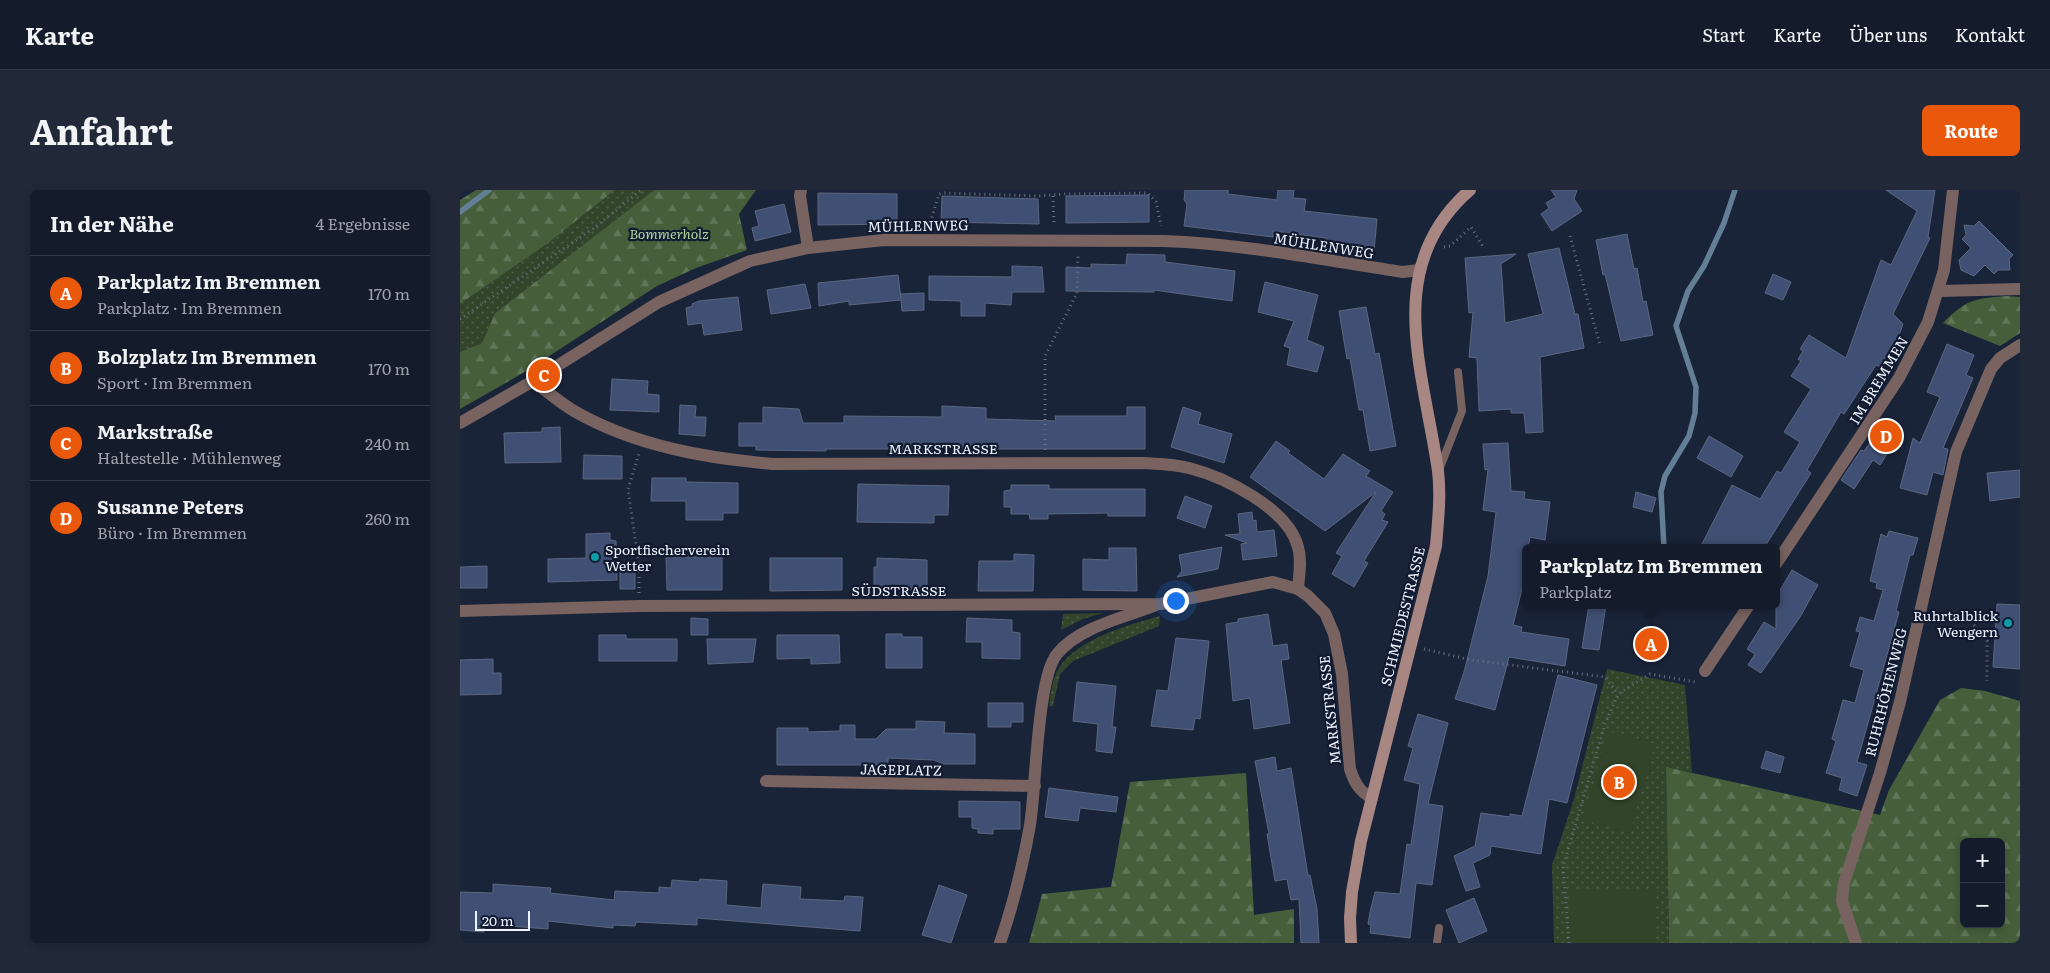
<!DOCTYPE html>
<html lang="de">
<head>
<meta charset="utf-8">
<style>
	body { margin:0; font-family:Literata,serif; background:#212837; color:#f1f3f6 }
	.controls { position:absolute; right:15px; bottom:15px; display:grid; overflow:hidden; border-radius:8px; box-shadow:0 2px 8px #0003 }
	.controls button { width:45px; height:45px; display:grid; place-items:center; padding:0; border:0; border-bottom:1px solid #333947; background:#141b2b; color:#f1f3f6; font:25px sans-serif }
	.scale { position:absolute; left:15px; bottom:12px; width:55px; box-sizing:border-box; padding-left:5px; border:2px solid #edf3ff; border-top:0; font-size:14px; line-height:18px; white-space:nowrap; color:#edf3ff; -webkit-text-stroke:4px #111a2f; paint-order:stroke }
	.you { position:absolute; left:715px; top:410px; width:18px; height:18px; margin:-12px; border:4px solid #fff; border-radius:50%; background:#1a73e8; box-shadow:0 0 0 8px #1a73e833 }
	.badge { display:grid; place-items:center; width:32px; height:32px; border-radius:50%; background:#ea580c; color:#fff; font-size:16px; font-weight:700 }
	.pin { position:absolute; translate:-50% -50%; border:2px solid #fff; box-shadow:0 1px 5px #0006 }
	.popup { position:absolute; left:1062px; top:354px; width:258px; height:65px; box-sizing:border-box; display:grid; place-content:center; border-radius:8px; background:#141b2b; filter:drop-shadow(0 1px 4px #0005); font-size:16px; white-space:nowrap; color:#9da1a9 }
	.popup b { font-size:19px; color:#f1f3f6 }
	.popup::after { content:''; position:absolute; left:50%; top:100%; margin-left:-10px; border:10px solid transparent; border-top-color:#141b2b }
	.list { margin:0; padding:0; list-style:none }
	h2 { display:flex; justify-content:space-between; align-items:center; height:65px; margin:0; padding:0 20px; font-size:21px }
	h2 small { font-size:16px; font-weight:400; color:#9da1a9 }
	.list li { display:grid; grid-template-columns:32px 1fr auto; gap:15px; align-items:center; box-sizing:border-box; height:75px; padding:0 20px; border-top:1px solid #333947 }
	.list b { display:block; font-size:19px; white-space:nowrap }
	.list p { margin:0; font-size:16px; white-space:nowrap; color:#9da1a9 }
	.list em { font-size:16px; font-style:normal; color:#9da1a9 }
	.map { position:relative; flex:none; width:1560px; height:753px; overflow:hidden; border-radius:8px }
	header { display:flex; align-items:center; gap:30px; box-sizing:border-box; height:70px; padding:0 25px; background:#141b2b; border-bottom:1px solid #333947 }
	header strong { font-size:24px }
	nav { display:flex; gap:28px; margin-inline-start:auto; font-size:18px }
	.intro { display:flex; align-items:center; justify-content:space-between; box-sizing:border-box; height:120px; padding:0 30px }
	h1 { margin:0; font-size:35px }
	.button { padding:12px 22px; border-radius:8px; background:#ea580c; color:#fff; font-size:18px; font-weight:700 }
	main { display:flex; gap:30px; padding:0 30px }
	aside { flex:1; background:#141b2b; border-radius:8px; box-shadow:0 2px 8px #0003 }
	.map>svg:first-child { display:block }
	.grass { fill:url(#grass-dots) }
	.forest { fill:url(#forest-firs); fill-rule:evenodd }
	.garden { fill:#324429 }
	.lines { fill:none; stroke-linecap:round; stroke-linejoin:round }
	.stream { stroke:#627f95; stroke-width:5.5 }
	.building { fill:#405074; stroke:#5b6680 }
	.path { stroke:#687082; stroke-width:3; stroke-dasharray:1 4; stroke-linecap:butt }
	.lane { stroke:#786360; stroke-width:8 }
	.street { stroke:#786360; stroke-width:12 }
	.secondary { stroke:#a88682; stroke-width:12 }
	.culture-dot { fill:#0f9aa8; stroke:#111a2f; stroke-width:2 }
	.labels { text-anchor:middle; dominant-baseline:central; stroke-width:4.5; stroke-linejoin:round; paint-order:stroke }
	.street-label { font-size:14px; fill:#edf3ff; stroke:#111a2f }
	.park-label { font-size:14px; font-style:italic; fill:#add699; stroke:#111a2f }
	.poi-label { font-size:14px; fill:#edf3ff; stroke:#111a2f; text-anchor:start }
</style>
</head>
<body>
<header>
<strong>Karte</strong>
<nav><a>Start</a><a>Karte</a><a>Über uns</a><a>Kontakt</a></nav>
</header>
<div class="intro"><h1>Anfahrt</h1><a class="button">Route</a></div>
<main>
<aside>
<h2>In der Nähe<small>4 Ergebnisse</small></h2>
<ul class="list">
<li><span class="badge">A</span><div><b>Parkplatz Im Bremmen</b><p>Parkplatz · Im Bremmen</p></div><em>170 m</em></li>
<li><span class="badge">B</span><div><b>Bolzplatz Im Bremmen</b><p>Sport · Im Bremmen</p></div><em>170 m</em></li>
<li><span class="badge">C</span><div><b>Markstraße</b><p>Haltestelle · Mühlenweg</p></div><em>240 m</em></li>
<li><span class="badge">D</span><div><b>Susanne Peters</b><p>Büro · Im Bremmen</p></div><em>260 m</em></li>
</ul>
</aside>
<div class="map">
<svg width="1560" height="753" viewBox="0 0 1560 753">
	<defs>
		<pattern id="grass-dots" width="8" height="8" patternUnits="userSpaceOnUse" patternTransform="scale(1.25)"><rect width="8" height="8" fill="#324429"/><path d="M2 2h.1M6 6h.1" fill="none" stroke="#505f49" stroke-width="1.8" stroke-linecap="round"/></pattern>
		<pattern id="forest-firs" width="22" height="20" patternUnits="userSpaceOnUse" patternTransform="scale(1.25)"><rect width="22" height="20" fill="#465e3a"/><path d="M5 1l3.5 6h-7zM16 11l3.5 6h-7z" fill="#617658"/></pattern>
	</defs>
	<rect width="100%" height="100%" fill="#1a2439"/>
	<g class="grass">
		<path d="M155,0H194L35,123L22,153L0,162V114L87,54Z"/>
		<path d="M643,423L623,429L601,440L603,424Z"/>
		<path d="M700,426L699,436L613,471L600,484L593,516H589C591,503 592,489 599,478C617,449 668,435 700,426Z"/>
		<path d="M1147,479L1225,495L1232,582L1206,578L1209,753H1094L1092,675L1114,609Z"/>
	</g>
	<g class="forest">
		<path d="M16,0H155L87,54L0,114V10Z"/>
		<path d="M194,0H296L279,24L287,60L236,78L197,96L63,183L0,219V162L22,153L35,123Z"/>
		<path d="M1547,106L1560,107V143L1540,156L1483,133C1507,109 1513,109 1547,106Z"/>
		<path d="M1501,498L1525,501L1560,511V753H1209L1206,577L1420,625L1429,600L1480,510ZM1504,652H1541V734H1504Z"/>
		<path d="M786,583L794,725L834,719V753H569L582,704L651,697L670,592Z"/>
	</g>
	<g class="garden">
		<path d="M1148,541L1195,554L1170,643L1123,630Z"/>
		<path d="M1194,699L1195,753H1112L1111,701Z"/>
	</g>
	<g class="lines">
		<g class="stream">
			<path d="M0,22L29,0"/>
			<path d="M1204,358L1201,302L1205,286L1229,246L1235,223L1236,197L1216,136L1228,101L1244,76L1264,33L1275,0"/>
		</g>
	</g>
	<g class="building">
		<path d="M725,0H768V4L817,10L818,0H834L833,8L846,9L844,21L917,29L914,61L867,56L866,48L813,41V47L724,36L727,14L724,10Z"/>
		<path d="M1091,0H1117L1114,9L1122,21L1092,41L1081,24L1089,18L1086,13L1096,7Z"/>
		<path d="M1426,0H1475L1468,47L1470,48L1433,124L1443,134L1432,165L1427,163L1421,177L1416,175L1384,224L1381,222L1347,280L1351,283L1304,358H1240L1272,295L1300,309L1317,281L1321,283L1340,252L1324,242L1351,199L1331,186L1341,171L1338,169L1343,161L1340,159L1349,145L1386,168L1421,70L1431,75L1457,21Z"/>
		<path d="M358,3L437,4V34L358,35Z"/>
		<path d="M689,5V32L606,33V6Z"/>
		<path d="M482,6L578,9L579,34L481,32Z"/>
		<path d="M324,14L331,42L295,51L292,38L299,36L295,21Z"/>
		<path d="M1519,31L1553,65L1549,69L1550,80H1538L1534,84L1525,75L1514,86L1501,80L1499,70L1511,58L1502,49L1506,45L1504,35L1514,36Z"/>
		<path d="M1167,44L1174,79L1177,78L1183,112L1186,111L1193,145L1161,151L1145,84L1143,85L1136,50Z"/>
		<path d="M1099,58L1115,124H1118L1124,158L1080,167L1083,242L1066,243L1064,223H1051V219L1019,221L1017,168L1009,167L1013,122L1009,123L1005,68L1056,64L1041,74L1045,133L1083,124L1068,64Z"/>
		<path d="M667,64L705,65V72L775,81L772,111L694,100V102L606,101V77L631,78V74L666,75Z"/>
		<path d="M552,76L582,77L584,102H552L551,115L525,113V126H501V111L469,110V86L552,87Z"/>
		<path d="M1313,84L1331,92L1323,110L1305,103Z"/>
		<path d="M438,85L441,108L440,104L464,103V120L442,121L441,110L389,115V111L359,116L358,93Z"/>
		<path d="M805,92L858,105L847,150L864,157L857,182L827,175L830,158L824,156L834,131L798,122Z"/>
		<path d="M345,94L351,118L311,124L307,100Z"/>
		<path d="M278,107L282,140L244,145L242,133L228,135L226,118L233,116L232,114L239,111Z"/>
		<path d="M906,117L915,164L919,163L936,256L910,261L903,220H899L890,168L887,169L879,121Z"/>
		<path d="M1487,154L1514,165L1506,185L1513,188L1483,258L1488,259L1483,285L1473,282L1467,305L1440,298L1453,248L1460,253L1480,207L1467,202Z"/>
		<path d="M152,189L188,191L187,204L199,205V222L150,220Z"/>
		<path d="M220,215L236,216L235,227H246L245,246L219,244Z"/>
		<path d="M482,216L526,218V229L596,231L595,226H667V217H685V259H366V261L296,260V256H279V233H303V217L339,219L343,233H384V226L482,227Z"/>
		<path d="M723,217L741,223L738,234L772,244L764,273L711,257Z"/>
		<path d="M1427,228L1442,240L1420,275L1413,270L1394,299L1381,290L1401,260L1404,261Z"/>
		<path d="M100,237L101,272L45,273L44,243L82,242V238Z"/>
		<path d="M1249,246L1283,266L1271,287L1237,268Z"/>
		<path d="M816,251L830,261L828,263L864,289L883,264L910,281L906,286L933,302L921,321L925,324L922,330L928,332L904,371L908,373L894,397L872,384L882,366L876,363L916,302L865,341L790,287Z"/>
		<path d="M1048,253L1051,301L1065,302L1064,309L1090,312L1085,350L1070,347L1068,358H1066L1064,391L1053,435L1062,437L1061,442L1109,449L1105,476L1049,467L1035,520L995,509L1004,482L1028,386L1036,322L1023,320L1028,279L1025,280L1023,254Z"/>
		<path d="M124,265L162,266V289H123Z"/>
		<path d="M1560,280V307L1530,311L1527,283Z"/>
		<path d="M192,288H226V292L278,293V323H263V330H226V311H191Z"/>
		<path d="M398,294L489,296L488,325H474V333L397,332Z"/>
		<path d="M551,295H589V299H685V326H648V323L588,324V329H570L569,324H551V317H544V301L551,300Z"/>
		<path d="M1176,302L1196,308L1192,322L1173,317Z"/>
		<path d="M725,306L752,316L745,338L717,328Z"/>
		<path d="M792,322L793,331L796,330L797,342L814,340L817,366L783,370L781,354L787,353L765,345L780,344L778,324Z"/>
		<path d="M1429,341L1458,348L1453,365H1450L1436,421L1439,422L1397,572L1407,575L1397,606L1379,600L1382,588L1366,583L1376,551L1372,549L1383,510L1395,513L1404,480L1390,476L1400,442L1396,441L1400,427L1414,431L1423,400L1416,398L1417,393L1410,391L1421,344L1427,347Z"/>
		<path d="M150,343V350L156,351L157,390L88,392V369L126,368V344Z"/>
		<path d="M762,357L758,379L717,387L722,381L719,365Z"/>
		<path d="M649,358H676L677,401L623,400V369L649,370Z"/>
		<path d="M554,364L574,365L573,401H518L519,371H554Z"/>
		<path d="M206,367H262V400H207Z"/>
		<path d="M310,368H382V400L310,401Z"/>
		<path d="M417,368L467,370V400H414V377H417Z"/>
		<path d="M27,376V398H0V377Z"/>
		<path d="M175,380V399H160V381Z"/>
		<path d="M1332,380L1358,395L1340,427L1301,483L1288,475L1295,464L1287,459L1304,432L1316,439V407Z"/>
		<path d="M1537,414L1560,415V479L1533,477Z"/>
		<path d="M1129,415H1146L1139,460L1122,458Z"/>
		<path d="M808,424L813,456L827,454L829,469L821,470L830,533L794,539L790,508L773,511L766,434L778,432V429Z"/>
		<path d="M231,428L248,429V445H231Z"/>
		<path d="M507,428L552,430V442L560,443V469L522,468V452H506Z"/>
		<path d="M426,444H442V447H462V478H426Z"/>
		<path d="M139,445H166V449H217V471H139Z"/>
		<path d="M317,445H379L380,473L351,474V468L317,469Z"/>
		<path d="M716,448L749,451L740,529L735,528L733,540L691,536L697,500L708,501Z"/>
		<path d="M247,449H296L293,472L248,474Z"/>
		<path d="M33,469V483H41V504L0,505V470Z"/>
		<path d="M1098,485L1137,495L1107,613L1089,609L1081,664L1031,656L1030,665L1013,673L1020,697L1006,701L994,666L1015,656L1021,623L1050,627V624L1062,626Z"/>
		<path d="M617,492L656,496L652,537H656L652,563L636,561L638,534L613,531Z"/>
		<path d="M528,513H563V532H551V537H528Z"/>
		<path d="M958,524L988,533L968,614L983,616L972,695L956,693L950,748L910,743L911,735L908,734L910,722L915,702L940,704L947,654L951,655L960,594L944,590L953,558L948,556Z"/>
		<path d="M456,531L485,532L484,543L515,544V574H483L474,570L428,568V575H317V538H348V542L380,541V535H395V549H416L426,539H456Z"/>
		<path d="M1306,561L1324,567L1320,583L1301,578Z"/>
		<path d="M815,567L817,581L831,578L848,686L850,685L857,719L859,753H841L839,709L831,710L827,689L815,691L807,644H809L795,571Z"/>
		<path d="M589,598L658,607L656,622L620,618L618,631L585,627Z"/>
		<path d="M499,611L560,612V639H533V644L518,643V639L512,638V627H499Z"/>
		<path d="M240,689L267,691L266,715L301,718L303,694L341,697L340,709L384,711L385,706L403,707L400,741L237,728V735L176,732L175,736L153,735V738L88,731V739L24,734V742L0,740V702L33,703V694L91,698L90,703L154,710L155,701L199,703V697L211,698L212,690L239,692Z"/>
		<path d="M479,695L507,705L491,753L462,745Z"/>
		<path d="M1014,708L1027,741L999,753L986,720Z"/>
	</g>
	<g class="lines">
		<g class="path">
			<path d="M593,6L594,36"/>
			<path d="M469,37L479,4L482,3L578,6L606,4L688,3L696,12L701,36"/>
			<path d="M1110,46L1140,155"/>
			<path d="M984,57L990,56L1011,37L1024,58"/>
			<path d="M0,129L134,38L181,0"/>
			<path d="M585,260V166L617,103L618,66"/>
			<path d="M179,403V376L168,299L179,264"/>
			<path d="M1514,435L1527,451V491"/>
			<path d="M964,459L1011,470L1145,487L1158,504"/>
			<path d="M1109,753L1103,677L1145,534L1158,504L1190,484L1235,492"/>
		</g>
		<g class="lane">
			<path d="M979,280L1002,221L998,182"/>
			<path d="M977,753L979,738"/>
		</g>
		<g class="street">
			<path d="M341,0L340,6L348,58"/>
			<path d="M1479,101L1560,99"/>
			<path d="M73,191C87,201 100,213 114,221C175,256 245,268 313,274L683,273C699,274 714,274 729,278C764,287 828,318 838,357C842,370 839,385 838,399"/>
			<path d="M0,233L73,191L199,112L290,71L348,58L424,50L704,51C784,54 864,70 943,82L959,80"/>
			<path d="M1316,374L1439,188L1468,132L1484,80L1493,0"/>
			<path d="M0,421L179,416L701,414L813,392L838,399L848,406L865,423L874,444L882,484L890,579C894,591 899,602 912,608"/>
			<path d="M1245,481L1289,415"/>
			<path d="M306,591L575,596"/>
			<path d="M540,753C553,715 563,675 570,635C576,599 577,488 597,464C619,437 663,428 694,416"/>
			<path d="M1396,753L1382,711L1384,693L1420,583L1440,512L1496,262L1531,179L1540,168L1560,155"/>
		</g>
		<path class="secondary" d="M891,753L890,728L892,702L901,651L976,356C978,331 981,306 978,281C964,182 921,77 1010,0"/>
	</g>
	<g class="culture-dot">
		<circle cx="135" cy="367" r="5"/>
		<circle cx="1548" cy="433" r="5"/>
	</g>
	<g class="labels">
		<g class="street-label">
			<text transform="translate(458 35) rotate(-1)">MÜHLENWEG</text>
			<text transform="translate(864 55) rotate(9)">MÜHLENWEG</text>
			<text transform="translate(1418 190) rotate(-59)">IM BREMMEN</text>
			<text x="483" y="258">MARKSTRASSE</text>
			<text x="439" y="400">SÜDSTRASSE</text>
			<text transform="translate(942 426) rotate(-76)">SCHMIEDESTRASSE</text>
			<text transform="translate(1425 502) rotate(-76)">RUHRHÖHENWEG</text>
			<text transform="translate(869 520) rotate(-96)">MARKSTRASSE</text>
			<text transform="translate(441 579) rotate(1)">JAGEPLATZ</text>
		</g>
		<g class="park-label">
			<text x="209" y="43">Bommerholz</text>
		</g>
		<g class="poi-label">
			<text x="145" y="359">Sportfischerverein<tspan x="145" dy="16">Wetter</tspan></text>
			<text x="1538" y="425" text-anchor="end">Ruhrtalblick<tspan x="1538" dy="16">Wengern</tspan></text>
		</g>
	</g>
</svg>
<div class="controls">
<button>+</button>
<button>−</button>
</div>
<div class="scale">20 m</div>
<div class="you"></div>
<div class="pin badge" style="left:1191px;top:454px">A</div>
<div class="popup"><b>Parkplatz Im Bremmen</b>Parkplatz</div>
<div class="pin badge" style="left:1159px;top:592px">B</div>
<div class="pin badge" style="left:84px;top:185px">C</div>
<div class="pin badge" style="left:1426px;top:246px">D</div>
</div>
</main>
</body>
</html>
